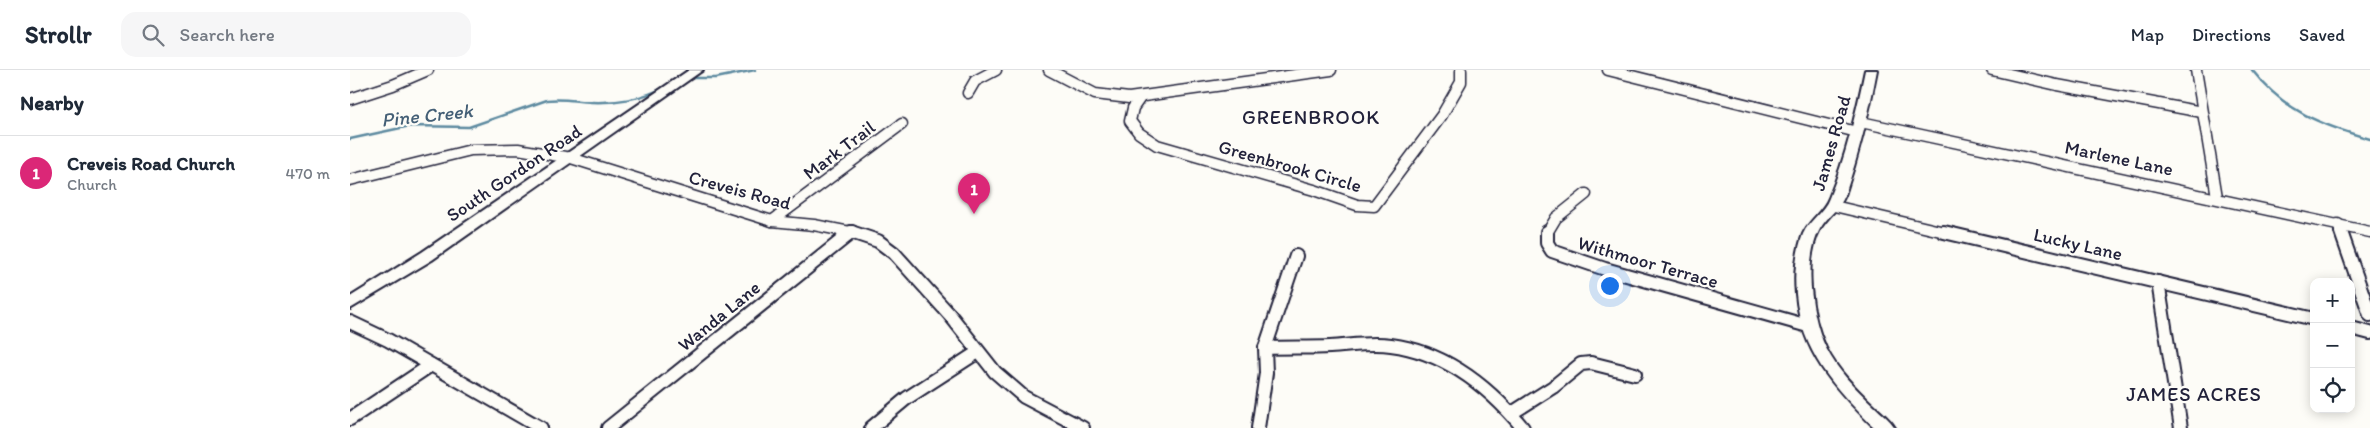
<!DOCTYPE html>
<html lang="en">
<head>
<meta charset="utf-8">
<style>
	body { margin:0; font-family:Itim,sans-serif; background:#f6f6f7; color:#1f2937 }
	.controls { position:absolute; right:15px; bottom:15px; display:grid; overflow:hidden; border-radius:10px; box-shadow:0 2px 12px #0003 }
	.controls button { width:45px; height:45px; display:grid; place-items:center; padding:0; border:0; border-bottom:1px solid #e0e1e3; background:#fff; color:#1f2937; font:25px sans-serif }
	.you { position:absolute; left:1259px; top:215px; width:18px; height:18px; margin:-12px; border:4px solid #fff; border-radius:50%; background:#1a73e8; box-shadow:0 0 0 8px #1a73e833 }
	.badge { display:grid; place-items:center; width:32px; height:32px; border-radius:50%; background:#db2777; color:#fff; font-size:16px; font-weight:700 }
	.pin { position:absolute; translate:-50% -41px; filter:drop-shadow(0 1px 2px #0008) }
	.pin::after { content:''; position:absolute; top:26px; width:18px; height:15px; background:inherit; clip-path:polygon(0 0,100% 0,50% 100%) }
	.list { margin:0; padding:0; list-style:none }
	h2 { display:flex; justify-content:space-between; align-items:center; height:65px; margin:0; padding:0 20px; font-size:21px }
	h2 small { font-size:16px; font-weight:400; color:#747a83 }
	.list li { display:grid; grid-template-columns:32px 1fr auto; gap:15px; align-items:center; box-sizing:border-box; height:75px; padding:0 20px; border-top:1px solid #e0e1e3 }
	.list b { display:block; font-size:19px; white-space:nowrap }
	.list p { margin:0; font-size:16px; white-space:nowrap; color:#747a83 }
	.list em { font-size:16px; font-style:normal; color:#747a83 }
	.icon { flex:none; width:28px; height:28px; fill:none; stroke:currentColor; stroke-width:2; stroke-linecap:round; stroke-linejoin:round }
	.map { position:relative; flex:none; width:2020px; height:358px; overflow:hidden }
	header { display:flex; align-items:center; gap:30px; box-sizing:border-box; height:70px; padding:0 25px; background:#fff; border-bottom:1px solid #e0e1e3 }
	header strong { font-size:24px }
	nav { display:flex; gap:28px; margin-inline-start:auto; font-size:18px }
	.search { width:350px; height:45px; background:#f6f6f7; display:flex; align-items:center; gap:12px; box-sizing:border-box; padding:0 18px; border-radius:15px; color:#747a83; font-size:19px }
	main { display:flex }
	aside { flex:1; background:#fff }
	.map>svg:first-child { display:block }
	.lines { fill:none; stroke-linecap:round; stroke-linejoin:round }
	.stream { stroke:#5d8aa0; stroke-width:2.5 }
	.street-far1-casing { stroke:#22223b; stroke-width:13 }
	.street-casing { stroke:#22223b; stroke-width:16 }
	.secondary-casing { stroke:#22223b; stroke-width:4 }
	.street-far1 { stroke:#fdfcf7; stroke-width:10 }
	.street { stroke:#fdfcf7; stroke-width:12 }
	.secondary { fill:#fdfcf7; fill-rule:evenodd }
	.labels { text-anchor:middle; dominant-baseline:central; stroke-width:4.5; stroke-linejoin:round; paint-order:stroke }
	.street-label { font-size:19px; fill:#22223b; stroke:#fdfcf7 }
	.water-label { font-size:20px; font-style:italic; fill:#445f76; stroke:#fdfcf7 }
	.neighbourhood-label { font-size:20px; letter-spacing:1px; fill:#22223b; stroke:#fdfcf7 }
</style>
</head>
<body>
<header>
<strong>Strollr</strong>
<div class="search"><svg class="icon" aria-label="search" viewBox="0 0 24 24"><circle cx="10" cy="10" r="6"/><path d="M15 15l6 6"/></svg>Search here</div>
<nav><a>Map</a><a>Directions</a><a>Saved</a></nav>
</header>
<main>
<aside>
<h2>Nearby<small></small></h2>
<ul class="list">
<li><span class="badge">1</span><div><b>Creveis Road Church</b><p>Church</p></div><em>470 m</em></li>
</ul>
</aside>
<div class="map">
<svg width="2020" height="358" viewBox="0 0 2020 358">
	<rect width="100%" height="100%" fill="#fdfcf7"/>
	<filter id="ink" filterUnits="userSpaceOnUse"><feTurbulence type="fractalNoise" baseFrequency=".02" numOctaves="2"/><feDisplacementMap in="SourceGraphic" scale="10" xChannelSelector="R" yChannelSelector="G"/><feConvolveMatrix kernelMatrix="1 2 1 2 8 2 1 2 1" color-interpolation-filters="sRGB"/></filter>
	<g filter="url(#ink)">
		<g class="lines">
			<g class="stream">
				<path d="M1902,0C1934,41 1971,55 2020,69"/>
				<path d="M342,8H366L405,0"/>
				<path d="M0,69L60,56L119,57L197,30C212,28 225,31 241,32C264,33 294,29 314,17"/>
			</g>
			<defs>
				<g id="street-far1">
					<path d="M699,0L745,24L779,28L981,0"/>
					<path d="M1258,0L1507,62"/>
					<path d="M1642,0L1707,15L1852,42"/>
					<path d="M1846,0L1867,127"/>
					<path d="M618,23L625,11L646,0"/>
					<path d="M790,28L783,38L780,51L789,63L807,75L964,120L1007,135L1024,136L1092,45L1111,12V0"/>
					<path d="M0,29L43,15L78,0"/>
					<path d="M1511,52L2020,162"/>
					<path d="M0,110L121,80L168,79L221,88L422,151L464,155L505,163"/>
					<path d="M1484,136L1599,163"/>
					<path d="M422,151L552,54"/>
					<path d="M1988,154L1991,163"/>
					<path d="M1197,163L1206,148L1236,124"/>
				</g>
				<g id="street">
					<path d="M501,162L528,171L544,183L600,245L645,302L674,327L733,358"/>
					<path d="M1197,162V173L1202,181L1255,199L1458,256"/>
					<path d="M1594,162L1964,249"/>
					<path d="M1991,162L2020,245"/>
					<path d="M1808,212L1831,358"/>
					<path d="M0,252L38,270L191,358"/>
					<path d="M2001,258L2020,263"/>
					<path d="M915,278C937,277 958,278 980,277C1000,276 1020,272 1041,275C1095,282 1139,317 1173,358"/>
					<path d="M1162,343L1203,317L1231,294L1241,293L1285,304"/>
					<path d="M0,349L81,295"/>
					<path d="M258,358L502,162"/>
					<path d="M521,358L557,328L628,282"/>
					<path d="M908,358L916,303L915,278L946,186"/>
				</g>
				<g id="secondary">
					<path d="M339,0H353L82,190L0,239V227L72,182Z"/>
					<path d="M1515,0H1527C1519,43 1509,84 1495,125C1490,139 1477,146 1470,159C1453,190 1461,247 1476,278C1487,300 1506,319 1524,336C1531,343 1540,349 1545,358H1525C1485,319 1451,282 1446,224C1444,204 1446,183 1453,164C1459,150 1474,142 1479,128C1496,87 1506,43 1515,0Z"/>
				</g>
			</defs>
			<use href="#street-far1" class="street-far1-casing"/>
			<use href="#street" class="street-casing"/>
			<use href="#secondary" class="secondary-casing"/>
			<use href="#street-far1" class="street-far1"/>
			<use href="#street" class="street"/>
			<use href="#secondary" class="secondary"/>
		</g>
	</g>
	<g class="labels">
		<g class="street-label">
			<text transform="translate(1481 73) rotate(-74)">James Road</text>
			<text transform="translate(489 80) rotate(-37)">Mark Trail</text>
			<text transform="translate(1769 88) rotate(12)">Marlene Lane</text>
			<text transform="translate(940 96) rotate(16)">Greenbrook Circle</text>
			<text transform="translate(164 103) rotate(-34)">South Gordon Road</text>
			<text transform="translate(390 120) rotate(15)">Creveis Road</text>
			<text transform="translate(1728 174) rotate(13)">Lucky Lane</text>
			<text transform="translate(1298 192) rotate(16)">Withmoor Terrace</text>
			<text transform="translate(369 246) rotate(-39)">Wanda Lane</text>
		</g>
		<g class="water-label">
			<text transform="translate(77 45) rotate(-6)">Pine Creek</text>
		</g>
		<g class="neighbourhood-label">
			<text x="961" y="47">GREENBROOK</text>
			<text x="1844" y="324">JAMES ACRES</text>
		</g>
	</g>
</svg>
<div class="controls">
<button>+</button>
<button>−</button>
<button><svg class="icon" aria-label="locate" viewBox="0 0 24 24"><circle cx="12" cy="12" r="6"/><path d="M12 2v4M12 18v4M2 12h4M18 12h4"/></svg></button>
</div>
<div class="you"></div>
<div class="pin badge" style="left:624px;top:144px">1</div>
</div>
</main>
</body>
</html>
